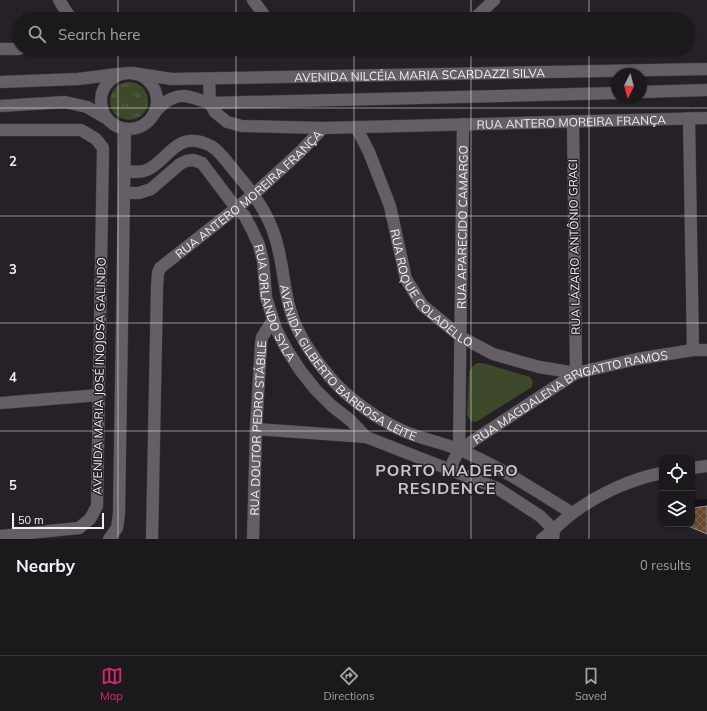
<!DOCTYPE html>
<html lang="en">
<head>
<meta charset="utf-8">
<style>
	body { margin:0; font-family:Mulish,sans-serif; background:#252225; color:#f1f3f6 }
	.controls { position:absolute; right:12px; bottom:12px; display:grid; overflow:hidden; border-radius:8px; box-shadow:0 1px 3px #0004 }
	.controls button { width:36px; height:36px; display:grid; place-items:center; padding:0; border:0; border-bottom:1px solid #3a383b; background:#1c191c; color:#f1f3f6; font:20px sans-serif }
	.compass { position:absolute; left:611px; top:68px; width:36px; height:36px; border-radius:50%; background:#1c191c; box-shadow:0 1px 3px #0004; rotate:186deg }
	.scale { position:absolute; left:12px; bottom:10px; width:92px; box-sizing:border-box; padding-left:4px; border:2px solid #f1eff2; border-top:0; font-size:11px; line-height:14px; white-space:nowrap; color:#f1eff2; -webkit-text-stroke:3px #252126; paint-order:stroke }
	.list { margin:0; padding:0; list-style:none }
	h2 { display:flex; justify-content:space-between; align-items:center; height:52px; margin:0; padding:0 16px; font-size:17px }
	h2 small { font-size:13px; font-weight:400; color:#a0a0a3 }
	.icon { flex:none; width:22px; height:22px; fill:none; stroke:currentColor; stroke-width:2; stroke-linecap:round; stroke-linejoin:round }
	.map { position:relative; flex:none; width:707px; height:539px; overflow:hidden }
	.search { position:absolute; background:#1c191c; box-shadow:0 1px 3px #0004; left:12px; right:12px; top:12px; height:44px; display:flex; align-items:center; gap:10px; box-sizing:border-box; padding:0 14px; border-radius:22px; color:#a0a0a3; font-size:15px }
	.sheet { height:116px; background:#1c191c }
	nav { display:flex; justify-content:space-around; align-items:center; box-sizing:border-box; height:56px; border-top:1px solid #3a383b; background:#1c191c; font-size:11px; color:#a0a0a3 }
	nav a { display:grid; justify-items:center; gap:2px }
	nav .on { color:#db2777 }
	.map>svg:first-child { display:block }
	.grass { fill:url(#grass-tufts) }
	.park { fill:#3e482b }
	.shadow { fill:#0007 }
	.building { fill:url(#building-cross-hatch); stroke:#98918c }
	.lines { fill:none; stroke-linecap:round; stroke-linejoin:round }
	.minor-casing { stroke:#403d41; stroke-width:13 }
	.tertiary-casing { stroke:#403d41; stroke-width:13 }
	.minor { stroke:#635f65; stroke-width:12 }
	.tertiary { stroke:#635f65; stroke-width:12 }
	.grid { fill:none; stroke:#f1eff2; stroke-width:1; stroke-opacity:0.55 }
	.labels { text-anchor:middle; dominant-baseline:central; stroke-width:3; stroke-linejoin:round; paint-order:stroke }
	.street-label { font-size:12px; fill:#f1eff2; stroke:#252126 }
	.district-label { font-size:16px; font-weight:bold; letter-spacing:1px; fill:#c7c2c9; stroke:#252126 }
	.grid-label { font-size:13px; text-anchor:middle; font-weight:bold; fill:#f1eff2; stroke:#252126; stroke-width:3; stroke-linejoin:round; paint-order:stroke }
</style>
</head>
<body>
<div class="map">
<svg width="707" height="539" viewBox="0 0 707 539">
	<defs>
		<pattern id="grass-tufts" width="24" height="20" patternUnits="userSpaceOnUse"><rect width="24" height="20" fill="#3e482b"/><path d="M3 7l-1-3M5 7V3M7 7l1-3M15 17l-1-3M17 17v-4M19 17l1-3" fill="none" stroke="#5a634a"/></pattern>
		<pattern id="building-cross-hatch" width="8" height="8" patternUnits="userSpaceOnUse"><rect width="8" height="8" fill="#694931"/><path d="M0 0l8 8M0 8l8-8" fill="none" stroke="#7f644f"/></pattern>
	</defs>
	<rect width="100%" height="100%" fill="#252126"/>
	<circle class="grass" cx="129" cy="101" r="19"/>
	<path class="park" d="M477,363H483L530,377L533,382L532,387L476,422L471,421L467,415L469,372L472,367Z"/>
	<path class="shadow" d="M692,493H694L696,500L707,499V533L688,525L678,524H692Z"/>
	<path class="building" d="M707,506V534L688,526L677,525V524H692V508Z"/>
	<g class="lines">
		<defs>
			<g id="minor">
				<path d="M59,0L71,19"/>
				<path d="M253,0L267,19"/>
				<path d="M474,19L494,0"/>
				<path d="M0,49H19"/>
				<path d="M209,79L210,103L215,112L227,122L242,126L323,128"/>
				<path d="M689,118L693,350"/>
				<path id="s1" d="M356,127L369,152L390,206L406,279L422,305L461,337L493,354L539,367L576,373L573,121"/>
				<path d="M0,130H81L96,139L103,148L97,506L90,519L79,528L0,536"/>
				<path id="s2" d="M124,171C132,172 140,173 147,170C169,160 177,128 211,146C221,152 229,165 237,174C253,193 268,213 275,237C285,267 283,299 297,328C305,345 317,362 329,376C347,398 376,418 401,430C420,439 441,442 460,450C499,466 536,491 572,513"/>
				<path id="s3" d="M124,193H139L151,189L180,164L186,161L193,160L202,163L236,208L244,215L252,230L259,245L263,261L266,297L276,329L287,350L300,370L315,389L332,406L350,420L366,437L497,488L540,516L554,530L553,539"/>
				<path d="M0,403L99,395"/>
				<path d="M256,429L366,437"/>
				<path id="s4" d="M459,450L463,124"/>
				<path d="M692,468L707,466"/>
				<path id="s5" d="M449,470L459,450L576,373L637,359L693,350H707"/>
				<path d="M109,539L117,528L119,514L125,129"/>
				<path id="s6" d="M152,539L157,288L158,273L160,268L254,194L299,153L323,128L707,118"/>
				<path id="s7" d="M253,539L256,429L261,344L262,337L273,320"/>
				<path d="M542,539C553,531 562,521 573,513C598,494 631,479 662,473"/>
			</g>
			<g id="tertiary">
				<path id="s8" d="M132,73L172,79L707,69"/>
				<circle cx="129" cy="101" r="28"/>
				<path d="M0,82L78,79L118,74"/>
				<path d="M641,92L707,90"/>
				<path d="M0,106L65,102L87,107L106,118"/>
				<path d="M153,115C160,105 172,95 185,96C193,97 202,101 210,103L617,93"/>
			</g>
		</defs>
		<use href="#minor" class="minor-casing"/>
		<use href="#tertiary" class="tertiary-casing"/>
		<use href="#minor" class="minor"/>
		<use href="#tertiary" class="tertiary"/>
	</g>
	<path class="grid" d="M118,0V19M236,0V19M354,0V19M471,0V19M589,0V19M118,49V539M236,49V539M354,49V539M471,49V539M589,49V539M0,108H707M0,216H707M0,323H707M0,431H707"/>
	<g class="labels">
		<g class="street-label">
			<text stroke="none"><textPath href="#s8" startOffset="288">AVENIDA NILCÉIA MARIA SCARDAZZI SILVA</textPath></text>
			<text stroke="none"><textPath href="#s6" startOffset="735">RUA ANTERO MOREIRA FRANÇA</textPath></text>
			<text stroke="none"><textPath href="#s6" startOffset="387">RUA ANTERO MOREIRA FRANÇA</textPath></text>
			<text stroke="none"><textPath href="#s4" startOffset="223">RUA APARECIDO CAMARGO</textPath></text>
			<text transform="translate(574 247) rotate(-91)">RUA LÁZARO ANTÔNIO GRACI</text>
			<text stroke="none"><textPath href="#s1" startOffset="182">RUA ROQUE COLADELLO</textPath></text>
			<text stroke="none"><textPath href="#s3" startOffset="250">RUA ORLANDO SYLA</textPath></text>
			<text stroke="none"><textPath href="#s2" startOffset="364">AVENIDA GILBERTO BARBOSA LEITE</textPath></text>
			<text transform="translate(99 376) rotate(-89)">AVENIDA MARIA JOSÉ INOJOSA GALINDO</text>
			<text stroke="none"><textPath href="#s5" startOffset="148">RUA MAGDALENA BRIGATTO RAMOS</textPath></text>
			<text stroke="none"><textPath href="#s7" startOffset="111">RUA DOUTOR PEDRO STÁBILE</textPath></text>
		</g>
		<g class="district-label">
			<text x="447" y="470">PORTO MADERO<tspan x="447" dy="18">RESIDENCE</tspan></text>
		</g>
	</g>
	<g class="grid-label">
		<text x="13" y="166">2</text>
		<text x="13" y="274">3</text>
		<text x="13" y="382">4</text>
		<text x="13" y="490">5</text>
	</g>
</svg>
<div class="controls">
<button><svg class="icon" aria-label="locate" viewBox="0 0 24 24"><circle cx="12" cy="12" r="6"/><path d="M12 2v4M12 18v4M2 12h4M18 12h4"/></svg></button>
<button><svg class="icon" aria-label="layers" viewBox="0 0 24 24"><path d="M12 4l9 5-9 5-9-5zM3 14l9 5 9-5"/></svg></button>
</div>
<svg class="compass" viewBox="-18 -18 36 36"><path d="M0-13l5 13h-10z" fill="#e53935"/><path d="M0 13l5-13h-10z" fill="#a0a0a3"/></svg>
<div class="scale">50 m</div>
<div class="search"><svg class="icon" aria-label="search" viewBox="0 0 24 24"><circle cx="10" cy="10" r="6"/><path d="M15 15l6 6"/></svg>Search here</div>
</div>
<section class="sheet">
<h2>Nearby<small>0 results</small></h2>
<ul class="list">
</ul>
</section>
<nav>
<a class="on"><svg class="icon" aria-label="map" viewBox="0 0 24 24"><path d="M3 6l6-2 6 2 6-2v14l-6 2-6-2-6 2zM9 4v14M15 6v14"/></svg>Map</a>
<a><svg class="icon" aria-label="directions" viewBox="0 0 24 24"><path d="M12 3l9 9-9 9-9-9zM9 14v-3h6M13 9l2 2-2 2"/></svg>Directions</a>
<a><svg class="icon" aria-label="saved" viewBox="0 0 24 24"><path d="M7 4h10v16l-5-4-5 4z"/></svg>Saved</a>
</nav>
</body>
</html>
